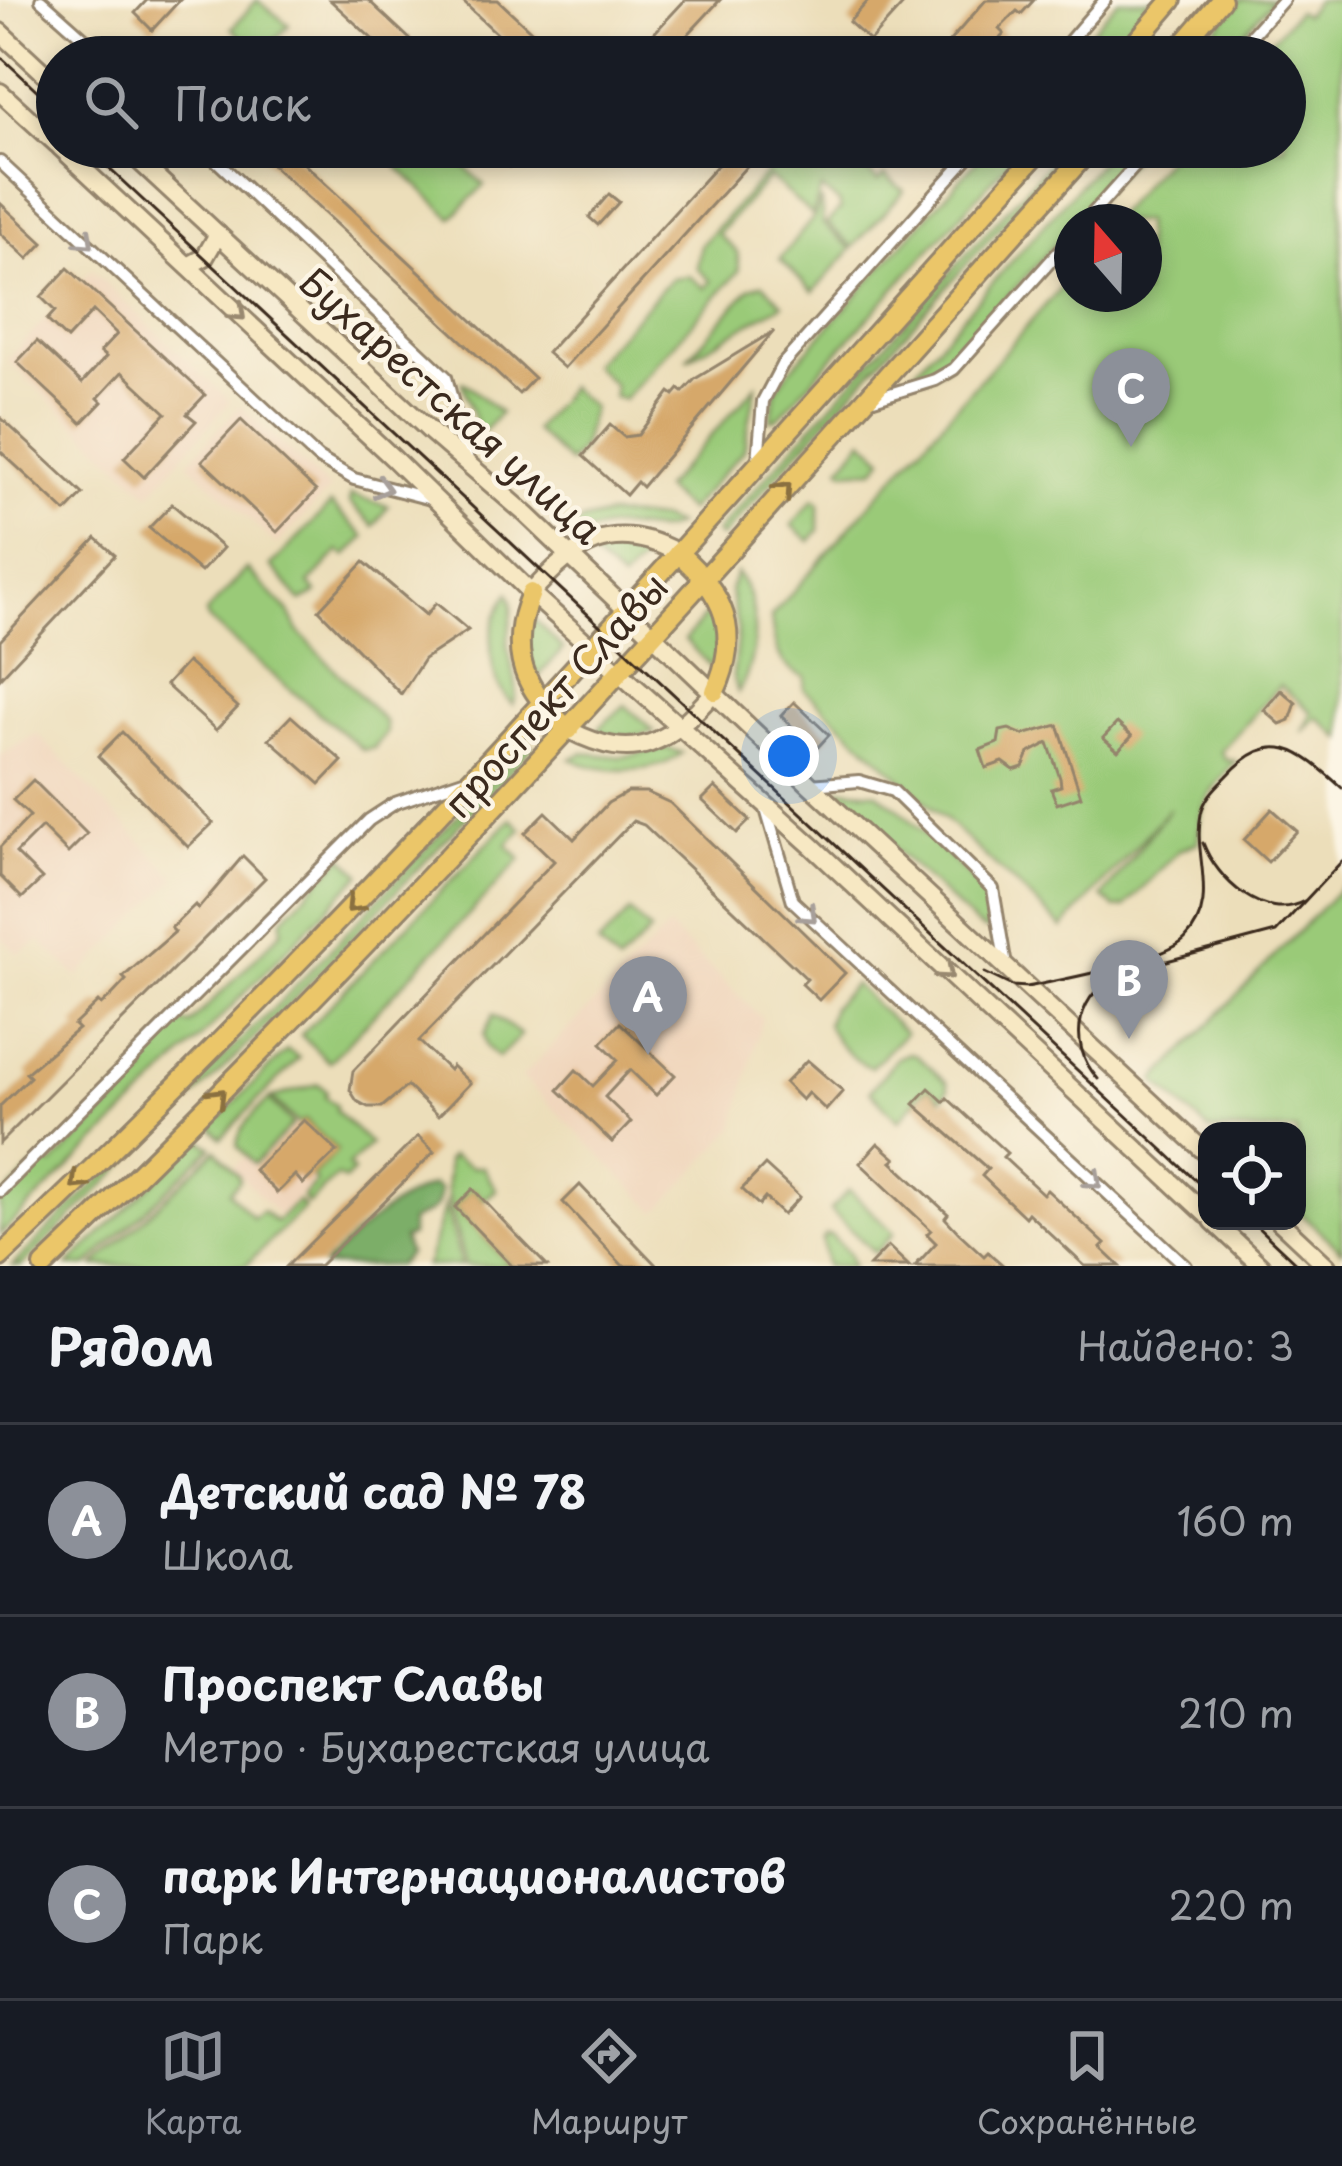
<!DOCTYPE html>
<html lang="ru">
<head>
<meta charset="utf-8">
<style>
	body { margin:0; font-family:"Playpen Sans",sans-serif; background:#242831; color:#f1f3f6 }
	.controls { position:absolute; right:36px; bottom:36px; display:grid; overflow:hidden; border-radius:24px; box-shadow:0 6px 18px #0003 }
	.controls button { width:108px; height:108px; display:grid; place-items:center; padding:0; border:0; border-bottom:3px solid #363941; background:#171b24; color:#f1f3f6; font:60px sans-serif }
	.compass { position:absolute; left:1054px; top:204px; width:108px; height:108px; border-radius:50%; background:#171b24; box-shadow:0 6px 18px #0003; rotate:340deg }
	.you { position:absolute; left:789px; top:756px; width:42px; height:42px; margin:-30px; border:9px solid #fff; border-radius:50%; background:#1a73e8; box-shadow:0 0 0 18px #1a73e833 }
	.badge { display:grid; place-items:center; width:78px; height:78px; border-radius:50%; background:#8c9099; color:#fff; font-size:39px; font-weight:700 }
	.pin { position:absolute; translate:-50% -99px; filter:drop-shadow(0 3px 6px #0008) }
	.pin::after { content:''; position:absolute; top:63px; width:42px; height:36px; background:inherit; clip-path:polygon(0 0,100% 0,50% 100%) }
	.list { margin:0; padding:0; list-style:none }
	h2 { display:flex; justify-content:space-between; align-items:center; height:156px; margin:0; padding:0 48px; font-size:51px }
	h2 small { font-size:39px; font-weight:400; color:#9ea1a6 }
	.list li { display:grid; grid-template-columns:78px 1fr auto; gap:36px; align-items:center; box-sizing:border-box; height:192px; padding:0 48px; border-top:3px solid #363941 }
	.list b { display:block; font-size:45px; white-space:nowrap }
	.list p { margin:0; font-size:39px; white-space:nowrap; color:#9ea1a6 }
	.list em { font-size:39px; font-style:normal; color:#9ea1a6 }
	.icon { flex:none; width:66px; height:66px; fill:none; stroke:currentColor; stroke-width:2; stroke-linecap:round; stroke-linejoin:round }
	.map { position:relative; flex:none; width:1342px; height:1266px; overflow:hidden }
	.search { position:absolute; background:#171b24; box-shadow:0 6px 18px #0003; left:36px; right:36px; top:36px; height:132px; display:flex; align-items:center; gap:30px; box-sizing:border-box; padding:0 42px; border-radius:66px; color:#9ea1a6; font-size:45px }
	.sheet { height:732px; background:#171b24 }
	nav { display:flex; justify-content:space-around; align-items:center; box-sizing:border-box; height:168px; border-top:3px solid #363941; background:#171b24; font-size:33px; color:#9ea1a6 }
	nav a { display:grid; justify-items:center; gap:6px }
	nav .on { color:#8c9099 }
	.map>svg:first-child { display:block }
	.built { fill:#f0d6bc }
	.green { fill:#9aca78; stroke:#6a7a4b; stroke-width:3 }
	.forest { fill:#7bae68; stroke:#5b6c43; stroke-width:3 }
	.building { fill:#d6a86a }
	.lines { fill:none; stroke-linecap:round; stroke-linejoin:round }
	.minor-casing { stroke:#94846c; stroke-width:16 }
	.secondary-casing { stroke:#94846c; stroke-width:22 }
	.primary-casing { stroke:#94846c; stroke-width:24 }
	.minor { stroke:#fff; stroke-width:10 }
	.secondary { stroke:#f7e8c3; stroke-width:16 }
	.primary { stroke:#ebc669; stroke-width:18 }
	.tram { stroke:#3b2a1e; stroke-width:3 }
	.oneway { stroke:#a79f9a }
	.oneway2 { stroke:#998970 }
	.oneway3 { stroke:#8a7040 }
	.labels { text-anchor:middle; dominant-baseline:central; stroke-width:9; stroke-linejoin:round; paint-order:stroke }
	.street-label { font-size:39px; fill:#3b2a1e; stroke:#fcf5e5 }
</style>
</head>
<body>
<div class="map">
<svg width="1342" height="1266" viewBox="0 0 1342 1266">
	<rect width="100%" height="100%" fill="#fcf5e5"/>
	<filter id="ink" filterUnits="userSpaceOnUse"><feTurbulence type="fractalNoise" baseFrequency=".00833" numOctaves="2"/><feDisplacementMap in="SourceGraphic" scale="24" xChannelSelector="R" yChannelSelector="G"/><feConvolveMatrix kernelMatrix="1 2 1 2 8 2 1 2 1" color-interpolation-filters="sRGB"/></filter>
	<filter id="wash" filterUnits="userSpaceOnUse"><feTurbulence type="fractalNoise" baseFrequency=".004" numOctaves="4" result="noise"/><feDisplacementMap in="SourceGraphic" scale="48" xChannelSelector="R" yChannelSelector="G"/><feGaussianBlur stdDeviation="2.7" result="paint"/><feColorMatrix in="noise" values="0 0 0 0 0 0 0 0 0 0 0 0 0 0 0 0 0 1.4 0 .05"/><feComposite in="paint" operator="in"/></filter>
	<g filter="url(#wash)">
		<rect width="100%" height="100%" fill="#ecdeba"/>
		<g class="built">
			<path d="M91,270L230,401L150,494L7,360Z"/>
			<path d="M240,406L330,489L277,545L188,462Z"/>
			<path d="M37,733L176,878L78,977L40,941L18,954L0,936V756Z"/>
			<path d="M668,927L762,1018L735,1128L657,1212L522,1077Z"/>
			<path d="M304,1098L351,1147L279,1216L233,1168Z"/>
		</g>
		<g class="green">
			<path d="M257,0L289,25L261,55L232,28Z"/>
			<path d="M1118,0H1151L1102,57H1069Z"/>
			<path d="M1241,0H1273L1223,57H1192Z"/>
			<path d="M1317,0H1342V739L1317,717L1302,732L1312,712L1280,685L1221,751L1226,760L1235,761C1213,788 1196,806 1199,842L1179,850L1125,907L1115,908L1102,897L1170,808L1063,928L804,689L805,677C776,667 774,644 771,617L1071,276L1066,271L1072,264V294H1144V222H1110L1176,147H1285V57H1256L1297,11L1304,15Z"/>
			<path d="M417,147H444L484,185L452,218L398,167Z"/>
			<path d="M790,147L799,154L806,147H841L850,158L854,155L861,161L859,164L878,181L885,175L904,191L853,247L827,223L841,209L839,202L821,189L812,215L769,177L718,234L738,253L739,271L624,399L614,397V385L592,364L672,278L689,276L705,288L711,281L697,268L701,245Z"/>
			<path d="M989,147H1022L777,419L771,420L776,390L790,370Z"/>
			<path d="M1063,147H1072L721,538L716,533Z"/>
			<path d="M1113,147H1143L946,365L927,376L908,378Z"/>
			<path d="M821,199L823,224L852,249L813,292L780,259L814,217Z"/>
			<path d="M763,284L783,304L687,359L750,288Z"/>
			<path d="M464,382L500,413L480,435L462,383Z"/>
			<path d="M756,386L744,450L688,511L663,489Z"/>
			<path d="M569,387L592,408L582,447L569,463L534,430Z"/>
			<path d="M864,439L884,458L875,469L845,471L841,467Z"/>
			<path d="M351,495L388,506L374,526L349,502Z"/>
			<path d="M814,499L819,503V530L810,541L792,525Z"/>
			<path d="M331,504L365,537L346,556L339,551L309,584L317,593L301,601L271,566Z"/>
			<path d="M608,515L661,519L676,525C658,536 637,526 616,527C599,528 583,536 566,532L581,522Z"/>
			<path d="M627,546L647,549L649,553L622,581L588,553Z"/>
			<path d="M247,569L289,612L298,631L385,722L386,733L374,748L363,750C311,706 259,665 208,619L206,613Z"/>
			<path d="M736,573C762,603 758,660 738,692L733,677L738,630L730,590Z"/>
			<path d="M509,593C517,610 508,626 508,644C509,665 522,686 513,705C484,677 485,624 509,593Z"/>
			<path d="M708,612H714L719,634L714,670L685,640Z"/>
			<path d="M532,617L563,649L538,677C525,659 527,638 532,617Z"/>
			<path d="M625,705L654,731L635,737L600,734L599,728Z"/>
			<path d="M528,742L533,747L293,1000L22,1266H12L287,995Z"/>
			<path d="M667,748L682,753C656,776 600,773 571,759L583,753L622,757Z"/>
			<path d="M841,789L876,792L896,806L981,888L990,905L991,928L985,930L976,925L840,798Z"/>
			<path d="M511,819L522,829L507,845L521,859L329,1062L301,1035Z"/>
			<path d="M343,856L361,874L150,1090L0,1235V1200L39,1162L52,1165L146,1071L143,1059L180,1022L190,1024L282,931V919Z"/>
			<path d="M1342,886V1251L1297,1210V1131H1210L1155,1081Z"/>
			<path d="M630,912L650,932L618,964L598,945Z"/>
			<path d="M854,984L905,1033L871,1067C853,1062 834,1041 827,1024L832,1007Z"/>
			<path d="M493,1015L521,1035L498,1058L487,1047L484,1035Z"/>
			<path d="M287,1050L299,1058L221,1138L211,1126Z"/>
			<path d="M909,1053L917,1055L947,1083L948,1089L942,1098L930,1088L922,1092L899,1121L870,1091L897,1058Z"/>
			<path d="M319,1084L327,1092L325,1097L336,1105V1111L370,1144L348,1166L353,1172L344,1181L337,1176L308,1204L302,1197L316,1182L312,1177L337,1150L305,1120L299,1124L271,1098Z"/>
			<path d="M269,1100L293,1124L254,1164L237,1146C239,1125 255,1113 269,1100Z"/>
			<path d="M199,1138L212,1147L87,1266H68Z"/>
			<path d="M216,1150L239,1176V1181L229,1192L253,1218L262,1211L276,1222L298,1201L304,1208L245,1266H94Z"/>
			<path d="M452,1156L472,1167H483L496,1190L484,1200L473,1189L455,1207L511,1266H465L447,1194V1161Z"/>
			<path d="M849,1190L894,1233L875,1253L830,1210Z"/>
			<path d="M445,1204L461,1266H425L428,1261Z"/>
			<path d="M826,1235L832,1236L849,1254L853,1266H826L822,1240Z"/>
		</g>
		<path class="forest" d="M433,1185L440,1190C437,1216 428,1210 410,1222L411,1236L403,1239L408,1254L398,1265L323,1266C355,1234 389,1201 433,1185Z"/>
		<g id="blocks">
			<g class="building">
				<path d="M147,0H180L152,30L135,13Z"/>
				<path d="M330,0H368L429,57H392Z"/>
				<path d="M461,0H498L559,57H522Z"/>
				<path d="M685,0H720L667,57H632Z"/>
				<path d="M869,0H907L870,41L849,22Z"/>
				<path d="M986,0H1034L1021,14L1017,11L999,29L1004,34L983,57H965L949,42Z"/>
				<path d="M253,147H286L534,378L519,394Z"/>
				<path d="M488,147H528L509,167Z"/>
				<path d="M734,147H764L564,368L547,353Z"/>
				<path d="M609,194L619,202L598,225L589,217Z"/>
				<path d="M0,203L43,243L28,259L0,233Z"/>
				<path d="M68,268L205,395L187,414L196,421L144,477L124,458L166,413L122,372L98,398L102,402L82,423L17,362L37,341L82,383L106,357L100,352L117,334L93,311L67,339L47,320L55,311L41,297Z"/>
				<path d="M774,331L642,487L637,482L626,495L583,456L610,425L624,437L638,435L670,392L674,395L679,389L683,392L695,379Z"/>
				<path d="M0,417L83,494L66,512L0,451Z"/>
				<path d="M241,420L316,491L277,532L202,461Z"/>
				<path d="M172,504L223,548L201,572L149,528Z"/>
				<path d="M96,538L115,555L0,678V641Z"/>
				<path d="M364,562L426,615L436,603L468,630L424,659L401,694L319,610Z"/>
				<path d="M187,662L238,707L216,730L166,685Z"/>
				<path d="M1281,690L1296,703L1290,720L1280,724L1264,710Z"/>
				<path d="M794,702L829,735L816,749L781,716Z"/>
				<path d="M291,716L342,761L320,784L269,739Z"/>
				<path d="M1117,723L1132,736L1118,751L1103,738Z"/>
				<path d="M1058,725L1081,796L1057,804L1051,789L1061,786L1060,778L1048,743L1029,753L1023,767L1014,770L1003,762L986,768L980,750L998,743L1000,731L1009,729L1023,735Z"/>
				<path d="M122,732L213,823L188,847L98,756Z"/>
				<path d="M33,780L87,834L68,853L42,827L16,853L42,879L22,898L0,876V847L30,816L13,800Z"/>
				<path d="M715,787L750,820L737,833L702,800Z"/>
				<path d="M628,792H646L670,803L845,973L819,1000L802,984L807,979L644,825L633,821L419,1041L449,1070L452,1066L470,1083L449,1105L438,1116L407,1086L382,1107H368L357,1101L350,1090L353,1071L554,861L525,833L546,812L574,839L608,803Z"/>
				<path d="M1272,809L1297,831L1268,862L1244,840Z"/>
				<path d="M243,856L265,878L0,1143V1106L30,1077L26,1073L78,1029L74,1025L98,1002L101,1005L111,996L126,980L123,977L175,932L171,928L195,905L198,909Z"/>
				<path d="M620,1023L675,1075L656,1095L630,1070L605,1097L631,1122L612,1142L558,1090L576,1070L593,1086L618,1060L601,1043Z"/>
				<path d="M807,1060L843,1091L826,1110L808,1093L802,1100L785,1083Z"/>
				<path d="M929,1088L944,1102L947,1098L1007,1153L1003,1157L1043,1194L1047,1190L1105,1244L1101,1248L1120,1266H1085L1028,1213L1025,1217L982,1176L988,1169L914,1104Z"/>
				<path d="M304,1120L337,1151L303,1184L295,1175L277,1193L254,1170Z"/>
				<path d="M418,1136L434,1152L319,1266H287Z"/>
				<path d="M878,1143L896,1159L892,1162L948,1214L945,1218L959,1233L984,1256L988,1252L1004,1266H915L936,1243L927,1234L931,1230L860,1163Z"/>
				<path d="M765,1165L800,1197L783,1215L765,1198L759,1205L742,1189Z"/>
				<path d="M580,1185L638,1246L657,1266H623L563,1202Z"/>
				<path d="M473,1189L508,1226L547,1266H512L455,1207Z"/>
				<path d="M888,1246L909,1266H869Z"/>
			</g>
		</g>
	</g>
	<g filter="url(#ink)">
		<use href="#blocks" fill-opacity="0" stroke="#94846c" stroke-width="3"/>
		<g class="lines">
			<defs>
				<g id="minor">
					<path d="M41,0L105,57"/>
					<path d="M1056,57L1105,0"/>
					<path d="M1232,57L1283,0"/>
					<path d="M202,147L446,377L468,460"/>
					<path d="M0,162L318,458L354,479L431,499"/>
					<path d="M1085,222L1152,147"/>
					<path d="M867,401L935,380L954,369L1072,237"/>
					<path d="M758,461L763,401L782,365L977,147"/>
					<path d="M810,785L859,781L893,791L993,889L1006,966"/>
					<path d="M766,809L793,901L1186,1266"/>
					<path d="M0,1191L369,820L395,803L469,778"/>
				</g>
				<g id="secondary">
					<path d="M0,32L57,85"/>
					<path d="M0,92L57,144"/>
					<path d="M60,147L394,459L531,593L813,847L1207,1215"/>
					<path d="M124,147L431,432L527,515L810,785L1207,1154"/>
					<path d="M188,266L205,257L218,234"/>
					<path d="M531,593C575,544 612,517 678,553"/>
					<path d="M569,730C637,765 669,743 715,691"/>
					<path d="M1213,1221L1261,1266"/>
					<path d="M1279,1221L1327,1266"/>
				</g>
				<g id="primary">
					<path d="M1123,57L1172,0"/>
					<path d="M1172,57L1221,0"/>
					<path d="M678,553C724,593 742,632 715,691"/>
					<path d="M531,593C506,653 524,690 569,730"/>
					<path d="M0,1257C370,908 703,525 1043,147"/>
					<path d="M44,1266C414,912 750,528 1092,147"/>
				</g>
			</defs>
			<use href="#minor" class="minor-casing"/>
			<use href="#secondary" class="secondary-casing"/>
			<use href="#primary" class="primary-casing"/>
			<use href="#minor" class="minor"/>
			<use href="#secondary" class="secondary"/>
			<use href="#primary" class="primary"/>
			<g class="tram">
				<path d="M0,56L57,109"/>
				<path d="M86,147L1207,1191"/>
				<path d="M1203,843C1217,880 1264,923 1304,901"/>
				<path d="M1163,962L1276,932L1342,861"/>
				<path d="M985,973L1012,986L1027,987C1060,980 1164,961 1185,939C1221,902 1192,857 1201,814C1204,798 1216,787 1227,776C1273,726 1300,750 1342,788"/>
				<path d="M1098,1079C1065,1042 1078,991 1123,972"/>
				<path d="M1251,1221L1299,1266"/>
			</g>
		</g>
		<defs><path id="oneway-chevron" d="M-2-3.5L2.5 0L-2 3.5" fill="none" stroke-width="1.6" stroke-linecap="round" stroke-linejoin="round" transform="scale(3)"/></defs>
		<g class="oneway">
			<use href="#oneway-chevron" transform="translate(86 241) rotate(43)"/>
			<use href="#oneway-chevron" transform="translate(383 488) rotate(16)"/>
			<use href="#oneway-chevron" transform="translate(809 915) rotate(43)"/>
			<use href="#oneway-chevron" transform="translate(1094 1181) rotate(43)"/>
		</g>
		<g class="oneway2">
			<use href="#oneway-chevron" transform="translate(238 313) rotate(43)"/>
			<use href="#oneway-chevron" transform="translate(946 972) rotate(42)"/>
		</g>
		<g class="oneway3">
			<use href="#oneway-chevron" transform="translate(784 490) rotate(-48)"/>
			<use href="#oneway-chevron" transform="translate(354 905) rotate(134)"/>
			<use href="#oneway-chevron" transform="translate(218 1096) rotate(-45)"/>
			<use href="#oneway-chevron" transform="translate(78 1182) rotate(136)"/>
		</g>
	</g>
	<g class="labels">
		<g class="street-label">
			<text transform="translate(452 404) rotate(42)">Бухарестская улица</text>
			<text transform="translate(554 694) rotate(-48)">проспект Славы</text>
		</g>
	</g>
</svg>
<div class="controls">
<button><svg class="icon" aria-label="locate" viewBox="0 0 24 24"><circle cx="12" cy="12" r="6"/><path d="M12 2v4M12 18v4M2 12h4M18 12h4"/></svg></button>
</div>
<svg class="compass" viewBox="-18 -18 36 36"><path d="M0-13l5 13h-10z" fill="#e53935"/><path d="M0 13l5-13h-10z" fill="#9ea1a6"/></svg>
<div class="you"></div>
<div class="pin badge" style="left:648px;top:1055px">A</div>
<div class="pin badge" style="left:1129px;top:1039px">B</div>
<div class="pin badge" style="left:1131px;top:447px">C</div>
<div class="search"><svg class="icon" aria-label="search" viewBox="0 0 24 24"><circle cx="10" cy="10" r="6"/><path d="M15 15l6 6"/></svg>Поиск</div>
</div>
<section class="sheet">
<h2>Рядом<small>Найдено: 3</small></h2>
<ul class="list">
<li><span class="badge">A</span><div><b>Детский сад № 78</b><p>Школа</p></div><em>160 m</em></li>
<li><span class="badge">B</span><div><b>Проспект Славы</b><p>Метро · Бухарестская улица</p></div><em>210 m</em></li>
<li><span class="badge">C</span><div><b>парк Интернационалистов</b><p>Парк</p></div><em>220 m</em></li>
</ul>
</section>
<nav>
<a class="on"><svg class="icon" aria-label="map" viewBox="0 0 24 24"><path d="M3 6l6-2 6 2 6-2v14l-6 2-6-2-6 2zM9 4v14M15 6v14"/></svg>Карта</a>
<a><svg class="icon" aria-label="directions" viewBox="0 0 24 24"><path d="M12 3l9 9-9 9-9-9zM9 14v-3h6M13 9l2 2-2 2"/></svg>Маршрут</a>
<a><svg class="icon" aria-label="saved" viewBox="0 0 24 24"><path d="M7 4h10v16l-5-4-5 4z"/></svg>Сохранённые</a>
</nav>
</body>
</html>
